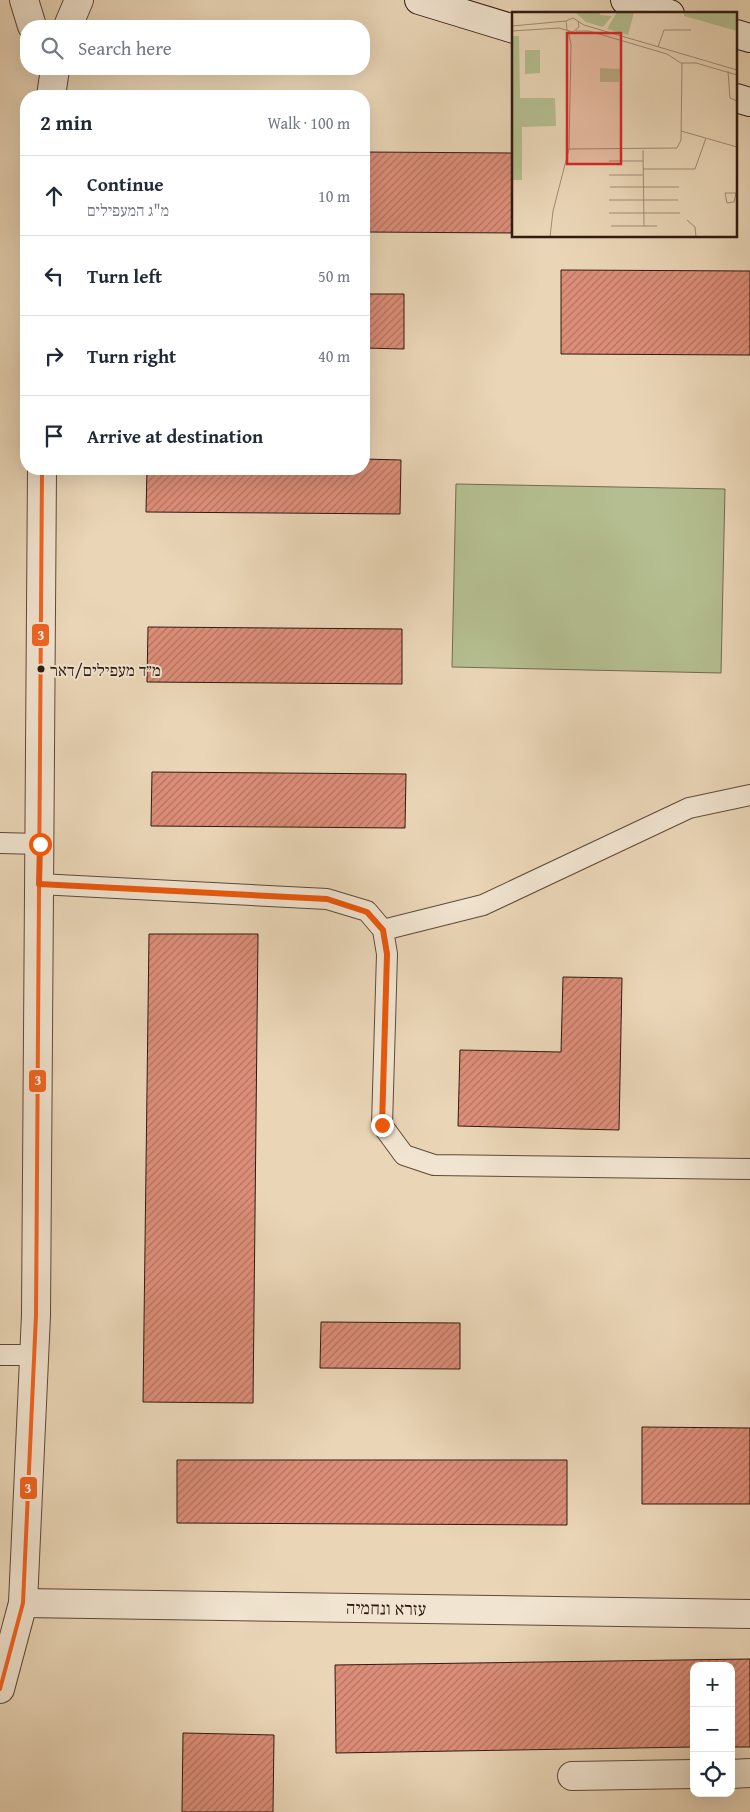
<!DOCTYPE html>
<html lang="en">
<head>
<meta charset="utf-8">
<style>
	body { margin:0; font-family:"Gentium Book Plus","Frank Ruhl Libre",serif; background:#f6f6f7; color:#1f2937 }
	.controls { position:absolute; right:15px; bottom:15px; display:grid; overflow:hidden; border-radius:10px; box-shadow:0 5px 20px #0002 }
	.controls button { width:45px; height:45px; display:grid; place-items:center; padding:0; border:0; border-bottom:1px solid #e0e1e3; background:#fff; color:#1f2937; font:25px sans-serif }
	.stop { position:absolute; width:15px; height:15px; margin:-11px; border:4px solid #ea580c; border-radius:50%; background:#fff }
	.stop.end { background:#ea580c; border-color:#fff; box-shadow:0 1px 5px #0008 }
	.list { margin:0; padding:0; list-style:none }
	h2 { display:flex; justify-content:space-between; align-items:center; height:65px; margin:0; padding:0 20px; font-size:21px }
	h2 small { font-size:16px; font-weight:400; color:#747a83 }
	.list li { display:grid; grid-template-columns:32px 1fr auto; gap:15px; align-items:center; box-sizing:border-box; height:80px; padding:0 20px; border-top:1px solid #e0e1e3 }
	.list b { display:block; font-size:19px; white-space:nowrap }
	.list p { margin:0; font-size:16px; white-space:nowrap; color:#747a83 }
	.list em { font-size:16px; font-style:normal; color:#747a83 }
	.icon { flex:none; width:28px; height:28px; fill:none; stroke:currentColor; stroke-width:2; stroke-linecap:round; stroke-linejoin:round }
	.map { position:relative; flex:none; width:750px; height:1812px; overflow:hidden }
	.search { position:absolute; background:#fff; box-shadow:0 5px 20px #0002; left:20px; top:20px; width:350px; height:55px; display:flex; align-items:center; gap:12px; box-sizing:border-box; padding:0 18px; border-radius:20px; color:#747a83; font-size:19px }
	.panel { position:absolute; background:#fff; box-shadow:0 5px 20px #0002; left:20px; top:90px; width:350px; height:385px; border-radius:20px }
	.map>svg:first-child { display:block }
	.pitch { fill:#b4be90; stroke:#726c50 }
	.building { fill:url(#building-hatch); stroke:#311a11 }
	.lines { fill:none; stroke-linecap:round; stroke-linejoin:round }
	.service-casing { stroke:#5f493a; stroke-width:22 }
	.minor-casing { stroke:#5f493a; stroke-width:30 }
	.tertiary-casing { stroke:#5f493a; stroke-width:30 }
	.secondary-casing { stroke:#311a11; stroke-width:30 }
	.service { stroke:#f1e4d0; stroke-width:20 }
	.minor { stroke:#f1e4d0; stroke-width:28 }
	.tertiary { stroke:#f1e4d0; stroke-width:28 }
	.secondary { stroke:#f1e4d0; stroke-width:28 }
	.bus-1-casing { stroke:#f1e4d0; stroke-width:8 }
	.bus-1 { stroke:#f26522; stroke-width:4 }
	.route { stroke:#ea580c; stroke-width:6 }
	.bus-dot { fill:#311a11; stroke:#f1e4d0; stroke-width:2 }
	.labels { text-anchor:middle; dominant-baseline:central; stroke-width:4; stroke-linejoin:round; paint-order:stroke }
	.bus-label { font-size:17px; fill:#311a11; stroke:#f1e4d0; text-anchor:start }
	.street-label { font-size:18px; fill:#311a11; stroke:#f1e4d0 }
	.inset-road { fill:none; stroke:#a08b75; stroke-width:1 }
	.view { fill:#d62828; fill-opacity:0.15; stroke:#d62828; stroke-width:2.5 }
	.inset-edge { fill:none; stroke:#311a11; stroke-width:2.5 }
	.line-badge { stroke:#f1e4d0; stroke-width:2 }
	.badge-label { font-size:14px; text-anchor:middle; font-weight:bold; fill:#fff }
</style>
</head>
<body>
<div class="map">
<svg width="750" height="1812" viewBox="0 0 750 1812">
	<defs>
		<pattern id="building-hatch" width="6" height="6" patternUnits="userSpaceOnUse" patternTransform="scale(1.25)"><rect width="6" height="6" fill="#dd8e79"/><path d="M-1 1l2-2M0 6l6-6M5 7l2-2" fill="none" stroke="#b47362"/></pattern>
	</defs>
	<rect width="100%" height="100%" fill="#ead6b7"/>
	<filter id="stains"><feTurbulence type="fractalNoise" baseFrequency=".004" numOctaves="4"/><feColorMatrix values="0 0 0 0 .2 0 0 0 0 .09 0 0 0 0 .02 0 0 0 .5 -.17"/></filter>
	<radialGradient id="worn" r=".72"><stop offset=".6" stop-color="#630" stop-opacity="0"/><stop offset="1" stop-color="#630" stop-opacity=".3"/></radialGradient>
	<path class="pitch" d="M456,484L725,489L721,673L452,667Z"/>
	<g class="building">
		<path d="M364,152L514,153V233L364,232Z"/>
		<path d="M561,270L750,271V355L561,354Z"/>
		<path d="M364,294H404V349L364,348Z"/>
		<path d="M364,459L401,460L400,514L146,512L147,469H364Z"/>
		<path d="M148,627L402,629V684L147,682Z"/>
		<path d="M152,772L406,774L405,828L151,826Z"/>
		<path d="M149,934H258L253,1403L143,1402Z"/>
		<path d="M563,977L622,978L619,1130L458,1126L460,1050L561,1052Z"/>
		<path d="M321,1322L460,1323V1369L320,1368Z"/>
		<path d="M642,1427L750,1428V1504H642Z"/>
		<path d="M177,1460H567V1525L177,1523Z"/>
		<path d="M750,1659V1747H731V1666H694V1747L336,1753L335,1665Z"/>
		<path d="M183,1733L274,1735L273,1812H182Z"/>
	</g>
	<g class="lines">
		<defs>
			<g id="service">
				<path d="M0,843L39,844"/>
				<path d="M39,884L327,899L367,911L383,930L387,954L382,1125L404,1155L434,1165L750,1169"/>
				<path d="M383,930L483,905L689,808L750,795"/>
				<path d="M0,1355H34"/>
			</g>
			<g id="minor">
				<path d="M23,1603L750,1614"/>
				<path d="M731,1774L750,1773"/>
				<path d="M572,1776L694,1774"/>
			</g>
			<g id="tertiary">
				<path d="M24,0L32,26"/>
				<path d="M68,26L79,0"/>
				<path d="M51,96L55,69"/>
				<path d="M0,1689L23,1603L36,1315L42,469"/>
			</g>
			<g id="secondary">
				<path d="M419,0L514,29"/>
				<path d="M625,0L670,14"/>
				<path d="M736,34L750,38"/>
				<path d="M736,98L750,102"/>
			</g>
		</defs>
		<use href="#service" class="service-casing"/>
		<use href="#minor" class="minor-casing"/>
		<use href="#tertiary" class="tertiary-casing"/>
		<use href="#secondary" class="secondary-casing"/>
		<use href="#service" class="service"/>
		<use href="#minor" class="minor"/>
		<use href="#tertiary" class="tertiary"/>
		<use href="#secondary" class="secondary"/>
		<defs>
			<path id="bus-1" d="M0,1689L23,1603L36,1315L42,469"/>
		</defs>
		<use href="#bus-1" class="bus-1-casing"/>
		<use href="#bus-1" class="bus-1"/>
	</g>
	<g class="lines">
		<path class="route" d="M40,844L39,884L327,899L367,912L383,930L387,954L382,1125"/>
	</g>
	<circle class="bus-dot" cx="41" cy="669" r="4.5"/>
	<g class="labels">
		<g class="bus-label">
			<text x="50" y="669">מ״ד מעפילים/דאר</text>
		</g>
		<g class="street-label">
			<text transform="translate(386 1608) rotate(1)">עזרא ונחמיה</text>
		</g>
	</g>
	<g transform="translate(512 12)">
		<rect width="225" height="225" fill="#ead6b7"/>
		<path d="M105,0H122L116,23L95,17ZM172,0H225V19L172,4Z" fill="#b4be90"/>
		<path d="M63,0H88V3L100,4L91,15L74,10ZM0,24H7L8,86H43L44,114L10,115V168H0Z" fill="#b4be90"/>
		<path d="M13,38H28V61L13,62ZM88,56L108,57L107,70H88Z" fill="#b4be90"/>
		<path class="inset-road" d="M0,14L54,9M55,18L54,9L61,6L72,13L225,58M0,19L47,16L61,20L67,15L66,9M64,19H77L155,42L169,51H184L225,63M146,35L152,18H179M216,59L218,86L225,89M169,119L225,135M57,137L165,136L169,128L170,51M131,138L132,214M97,149H131M131,157H183L194,126M97,163H131M98,175H167M224,181L222,190L215,191L213,181H225M97,188H166M97,201H168M175,208L183,215L184,225M99,214H145M38,225L41,199L57,137L59,33L56,18"/>
		<path class="view" d="M55,21H109V152H55Z"/>
		<rect width="225" height="225" class="inset-edge"/>
	</g>
	<g class="line-badge">
		<rect x="31" y="623" width="19" height="24" rx="5" fill="#f26522"/>
		<rect x="28" y="1069" width="19" height="24" rx="5" fill="#f26522"/>
		<rect x="19" y="1476" width="19" height="24" rx="5" fill="#f26522"/>
	</g>
	<g class="badge-label">
		<text x="41" y="640">3</text>
		<text x="38" y="1085">3</text>
		<text x="28" y="1493">3</text>
	</g>
	<rect width="100%" height="100%" filter="url(#stains)"/>
	<rect width="100%" height="100%" fill="url(#worn)"/>
</svg>
<div class="controls">
<button>+</button>
<button>−</button>
<button><svg class="icon" aria-label="locate" viewBox="0 0 24 24"><circle cx="12" cy="12" r="6"/><path d="M12 2v4M12 18v4M2 12h4M18 12h4"/></svg></button>
</div>
<div class="stop" style="left:40px;top:844px"></div>
<div class="stop end" style="left:382px;top:1125px"></div>
<div class="search"><svg class="icon" aria-label="search" viewBox="0 0 24 24"><circle cx="10" cy="10" r="6"/><path d="M15 15l6 6"/></svg>Search here</div>
<section class="panel">
<h2>2 min<small>Walk · 100 m</small></h2>
<ul class="list">
<li><svg class="icon" aria-label="ahead" viewBox="0 0 24 24"><path d="M12 20V5M6 11l6-6 6 6"/></svg><div><b>Continue</b><p>מ&quot;ג המעפילים</p></div><em>10 m</em></li>
<li><svg class="icon" aria-label="left" viewBox="0 0 24 24"><path d="M17 20v-9H6M10 6l-5 5 5 5"/></svg><div><b>Turn left</b></div><em>50 m</em></li>
<li><svg class="icon" aria-label="right" viewBox="0 0 24 24"><path d="M7 20v-9h11M14 6l5 5-5 5"/></svg><div><b>Turn right</b></div><em>40 m</em></li>
<li><svg class="icon" aria-label="arrive" viewBox="0 0 24 24"><path d="M6 21V4h12l-3 4 3 4H6"/></svg><div><b>Arrive at destination</b></div></li>
</ul>
</section>
</div>
</body>
</html>
